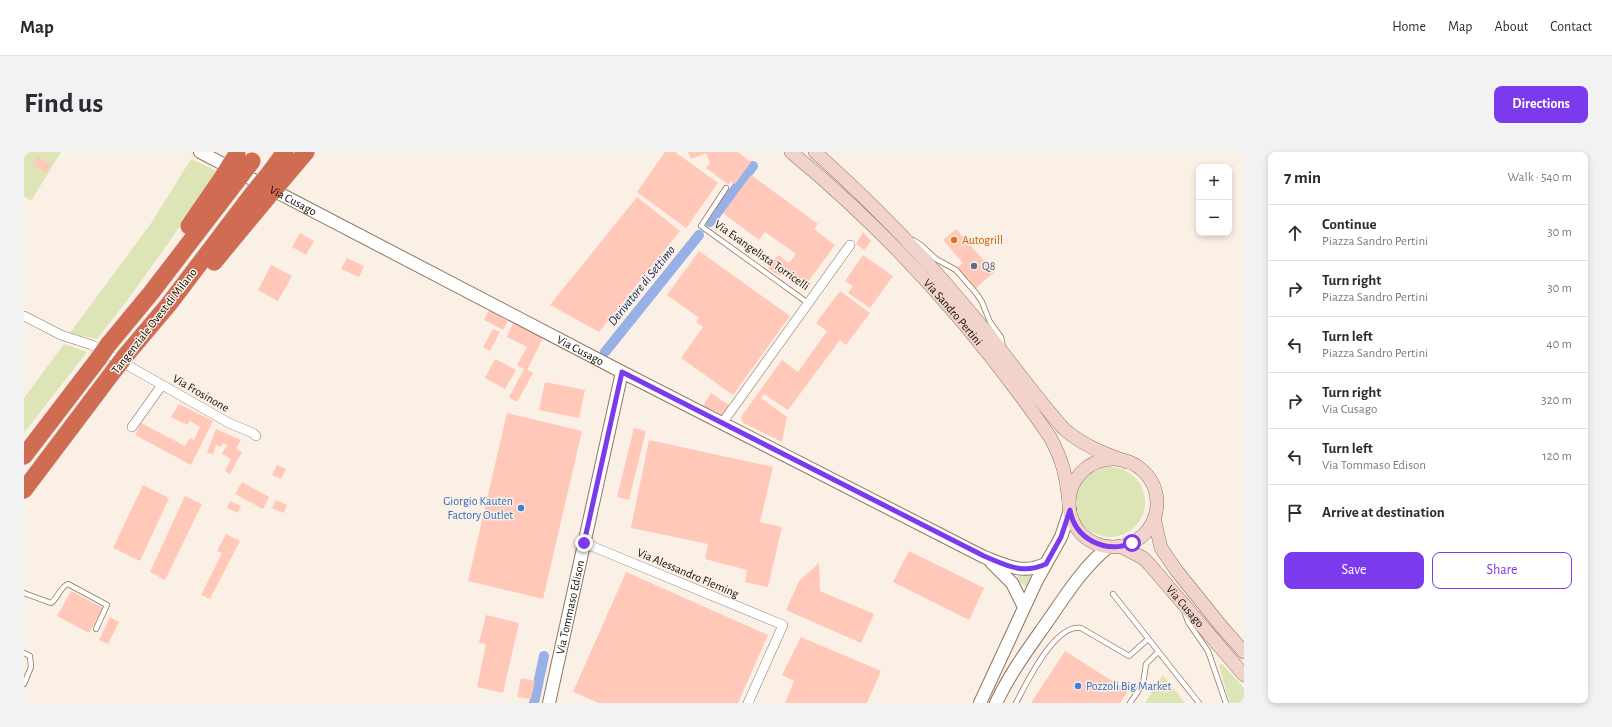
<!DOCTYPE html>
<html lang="en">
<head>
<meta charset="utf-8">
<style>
	body { margin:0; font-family:"Alegreya Sans",sans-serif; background:#f2f2f3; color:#2b2b33 }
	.controls { position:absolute; right:12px; top:12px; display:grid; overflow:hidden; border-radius:8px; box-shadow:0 2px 6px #0003 }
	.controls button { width:36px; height:36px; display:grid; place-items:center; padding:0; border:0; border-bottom:1px solid #e1e1e2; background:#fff; color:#2b2b33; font:20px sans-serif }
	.stop { position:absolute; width:12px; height:12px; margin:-9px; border:3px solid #7c3aed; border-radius:50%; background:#fff }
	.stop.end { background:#7c3aed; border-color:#fff; box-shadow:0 1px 4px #0008 }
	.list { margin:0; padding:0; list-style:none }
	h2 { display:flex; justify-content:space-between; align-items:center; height:52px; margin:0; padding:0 16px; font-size:17px }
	h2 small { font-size:13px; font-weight:400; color:#7c7c81 }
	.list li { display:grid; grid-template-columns:26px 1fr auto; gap:12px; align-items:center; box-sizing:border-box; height:56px; padding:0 16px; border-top:1px solid #e1e1e2 }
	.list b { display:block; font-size:15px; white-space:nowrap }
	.list p { margin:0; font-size:13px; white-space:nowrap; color:#7c7c81 }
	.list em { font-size:13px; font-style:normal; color:#7c7c81 }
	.actions { display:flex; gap:8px; padding:12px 16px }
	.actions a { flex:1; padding:9px 0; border:1px solid #7c3aed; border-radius:8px; text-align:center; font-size:14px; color:#7c3aed }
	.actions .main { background:#7c3aed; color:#fff }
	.icon { flex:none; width:22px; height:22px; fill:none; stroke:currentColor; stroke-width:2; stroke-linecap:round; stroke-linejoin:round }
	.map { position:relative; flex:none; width:1220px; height:551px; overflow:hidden; border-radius:8px }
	header { display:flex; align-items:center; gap:24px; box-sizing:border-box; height:56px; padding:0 20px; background:#fff; border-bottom:1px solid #e1e1e2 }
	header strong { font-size:19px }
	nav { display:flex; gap:22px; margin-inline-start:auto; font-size:14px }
	.intro { display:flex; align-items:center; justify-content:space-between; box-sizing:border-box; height:96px; padding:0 24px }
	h1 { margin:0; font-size:28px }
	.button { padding:10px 18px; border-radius:8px; background:#7c3aed; color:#fff; font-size:14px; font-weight:700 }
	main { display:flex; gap:24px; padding:0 24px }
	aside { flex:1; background:#fff; border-radius:8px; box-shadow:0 2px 6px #0003 }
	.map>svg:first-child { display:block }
	.green { fill:#dde4b5 }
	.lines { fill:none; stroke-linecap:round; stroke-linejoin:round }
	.canal { stroke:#97b1e7; stroke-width:10 }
	.building { fill:#ffc8b9 }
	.service-casing { stroke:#8f7660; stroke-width:6 }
	.minor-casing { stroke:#8f7660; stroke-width:10 }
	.tertiary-casing { stroke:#8f7660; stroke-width:14 }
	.secondary-casing { stroke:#8f7660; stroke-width:14 }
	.motorway-casing { stroke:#d5d3d2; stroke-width:18 }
	.service { stroke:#fff; stroke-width:4.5 }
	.minor { stroke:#fff; stroke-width:9 }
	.tertiary { stroke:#fff; stroke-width:12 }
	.secondary { stroke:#f1d3cb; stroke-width:13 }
	.motorway { stroke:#d06c51; stroke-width:17 }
	.motorway-bridge-casing { stroke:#d5d3d2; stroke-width:18; stroke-linecap:butt }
	.motorway-bridge { stroke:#d06c51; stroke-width:17 }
	.route { stroke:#7c3aed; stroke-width:5 }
	.food-dot { fill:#e8710a; stroke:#fbf0e6; stroke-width:1.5 }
	.service-dot { fill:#5c6f8a; stroke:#fbf0e6; stroke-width:1.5 }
	.shop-dot { fill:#3f7fe0; stroke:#fbf0e6; stroke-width:1.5 }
	.labels { text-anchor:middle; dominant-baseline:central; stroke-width:3; stroke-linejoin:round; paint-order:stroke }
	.street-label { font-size:12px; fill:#130a04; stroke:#fbf0e6 }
	.food-label { font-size:12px; fill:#c56008; stroke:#fbf0e6; text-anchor:start }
	.service-label { font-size:12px; fill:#4e5e75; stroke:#fbf0e6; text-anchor:start }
	.shop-label { font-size:12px; fill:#366cbe; stroke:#fbf0e6; text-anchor:end }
	.water-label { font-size:13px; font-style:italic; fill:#142b6a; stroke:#fbf0e6 }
</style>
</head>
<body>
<header>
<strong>Map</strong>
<nav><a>Home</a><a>Map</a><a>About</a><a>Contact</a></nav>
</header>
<div class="intro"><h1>Find us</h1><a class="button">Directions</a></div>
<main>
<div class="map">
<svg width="1220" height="551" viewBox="0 0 1220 551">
	<rect width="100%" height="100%" fill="#fbf0e6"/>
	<g class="green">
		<path d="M0,0H37L7,49L0,44Z"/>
		<path d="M167,7L193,19C155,77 116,133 73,187L46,181L128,70Z"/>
		<path d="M40,192L63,200L0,281V246Z"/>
		<circle cx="1086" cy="350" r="35"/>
		<path d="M996,421L1005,423L1007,424L1002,435L993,428Z"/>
		<path d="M1198,512L1220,536V551H1206L1195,514Z"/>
		<path d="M1139,523L1161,551H1121Z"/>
	</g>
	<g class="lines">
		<g class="canal">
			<path d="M686,70L729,14"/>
			<path d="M581,200L675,83"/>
			<path d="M510,551L520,504"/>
		</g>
	</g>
	<g class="building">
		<path d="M641,0H651L694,31L662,76L613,40Z"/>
		<path d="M664,0H714L727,10L711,32L707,29L705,33L682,16L686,11L682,1L667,7Z"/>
		<path d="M14,5L27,13L22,21L9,12Z"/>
		<path d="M727,23L794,72L790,77L811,93L784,130L783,128L778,134L758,120L755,124L744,116L754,103L765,111L772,102L741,80L735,88L699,61Z"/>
		<path d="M613,45L656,79L575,180L526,153Z"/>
		<path d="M932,77L970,120L951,137L933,116L939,111L919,88Z"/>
		<path d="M839,80L847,89L840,98L832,92Z"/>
		<path d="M276,81L290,89L282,103L268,95Z"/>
		<path d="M675,99L766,164L709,243L657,206L679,175L672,170L675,166L643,143Z"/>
		<path d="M839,103L869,124L846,156L824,141L829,134L821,129Z"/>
		<path d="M323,106L340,114L335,125L317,117Z"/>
		<path d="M247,113L268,124L254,149L234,138Z"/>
		<path d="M816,139L846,161L822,193L816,188L764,258L740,242L737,246L763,265L758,290L718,270L717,265L758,208L774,220L803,179L792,171Z"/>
		<path d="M465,158L484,169L479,178L460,168Z"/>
		<path d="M489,171L519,186L503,218L509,221L493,250L485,245L500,217L493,213L503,195L483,185Z"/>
		<path d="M469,177L476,180L466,199L459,195Z"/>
		<path d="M471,207L492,218L481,237L461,226Z"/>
		<path d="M521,230L561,238L555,266L515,258Z"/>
		<path d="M687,241L705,253L699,263L679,254Z"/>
		<path d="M155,252L189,269L167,313L111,283L117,271L161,294L166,286L170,288L176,275L166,269L163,273L147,265Z"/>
		<path d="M483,261L558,279L519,447L444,429Z"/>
		<path d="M610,276L622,279L605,348L593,345Z"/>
		<path d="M192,277L217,288L212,297L218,300L206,322L201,319L207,307L198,302L203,293L199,291L197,295L192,293L189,302L183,301Z"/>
		<path d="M625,288L749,315L736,370L758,375L744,435L721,430L723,418L681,407L684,392L607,376Z"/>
		<path d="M253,313L262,317L257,327L248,323Z"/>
		<path d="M218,330L245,345L239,357L211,342Z"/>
		<path d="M119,333L145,346L116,409L89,396Z"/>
		<path d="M161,344L178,352L141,428L126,420Z"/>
		<path d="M252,348L263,353L260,361L248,356Z"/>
		<path d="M206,349L217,354L214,361L203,356Z"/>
		<path d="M202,382L216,389L186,447L177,443L198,401L193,399Z"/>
		<path d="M885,399L960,436L945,468L869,430Z"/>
		<path d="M795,411L796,439L850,462L837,491L762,458L775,429Z"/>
		<path d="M602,420L744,483L714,551H575L549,540Z"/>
		<path d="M47,439L79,456L65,481L33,464Z"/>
		<path d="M462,463L495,471L479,541L453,535L462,492L455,491Z"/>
		<path d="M86,465L95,470L84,492L75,488Z"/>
		<path d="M777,485L857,519L843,551H761L770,529L758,523Z"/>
		<path d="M1041,499L1104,539L1096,551H1007Z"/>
		<path d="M497,526L511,529L507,547L493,545Z"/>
	</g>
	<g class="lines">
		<defs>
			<g id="service">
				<path d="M702,36L677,74L784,151"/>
				<path d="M889,88L897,93L912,107L932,118L952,141L958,150L966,170L977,185L979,195"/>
				<path d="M0,441L27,451C34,446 36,435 44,432L83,453L72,477"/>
				<path d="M1089,442L1175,551"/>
				<path d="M1161,461L1164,470L1184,499L1202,551"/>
				<path d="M0,501L6,504L7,515L0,532"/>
				<path d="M992,551C1002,532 1031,471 1057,476L1105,504L1124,487"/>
				<path d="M1106,551L1119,532L1122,512L1134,500"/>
			</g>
			<g id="minor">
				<path d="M0,164L37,183L68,193L205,271L229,281L232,284"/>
				<path d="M699,270L826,93"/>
				<path d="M108,275L138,233"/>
				<path d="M560,391L759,473L724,551"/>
			</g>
			<g id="tertiary">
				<path id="s1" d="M176,0L598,220L960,405C982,413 998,423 1021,412"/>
				<path d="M967,410L988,431L1000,455"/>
				<path id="s2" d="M525,551L598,220"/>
				<path d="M956,551L1013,428L1037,385L1046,358"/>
				<path d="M972,551C987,519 1008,492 1028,463C1045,438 1061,414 1084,395"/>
			</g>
			<g id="secondary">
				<path id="s3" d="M767,0C865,81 954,180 1026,285C1039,309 1042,323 1045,351"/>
				<path d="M791,0C846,49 898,102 945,159C978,197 1006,239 1040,277C1060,294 1079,301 1103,310"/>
				<circle cx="1089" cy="351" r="44"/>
				<path d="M1130,366L1137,396L1152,418L1197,474L1220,500"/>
				<path id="s4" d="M1096,394L1119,406L1126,413L1220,523"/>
			</g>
			<g id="motorway">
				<path d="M247,19L261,0"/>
				<path d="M260,26L282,0"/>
				<path d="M165,74L200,23"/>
				<path d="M190,110L243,46"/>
				<path d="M84,193L127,141L212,30"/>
				<path d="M102,203L145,152L230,40"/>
				<path d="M0,304L75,206"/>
				<path d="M0,338L92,216"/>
			</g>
		</defs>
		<use href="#service" class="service-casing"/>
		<use href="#minor" class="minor-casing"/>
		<use href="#tertiary" class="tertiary-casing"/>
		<use href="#secondary" class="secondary-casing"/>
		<use href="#motorway" class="motorway-casing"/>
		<use href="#service" class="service"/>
		<use href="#minor" class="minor"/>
		<use href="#tertiary" class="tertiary"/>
		<use href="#secondary" class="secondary"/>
		<use href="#motorway" class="motorway"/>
		<defs>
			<g id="motorway-bridge">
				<path d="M200,23L213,2"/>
				<path d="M212,30L228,9"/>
				<path d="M230,40L247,19"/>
				<path d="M243,46L260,26"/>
				<path d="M75,206L84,193"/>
				<path d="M92,216L102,203"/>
			</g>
		</defs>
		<use href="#motorway-bridge" class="motorway-bridge-casing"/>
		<use href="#motorway-bridge" class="motorway-bridge"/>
	</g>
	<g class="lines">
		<path class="route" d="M560,391L598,220L960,404C982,413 998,423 1022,412L1037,385L1046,358C1051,387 1081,402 1108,391"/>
	</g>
	<circle class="food-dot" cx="930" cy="88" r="4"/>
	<circle class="service-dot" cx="950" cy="114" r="4"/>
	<g class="shop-dot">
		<circle cx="497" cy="356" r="4"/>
		<circle cx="1054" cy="534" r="4"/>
	</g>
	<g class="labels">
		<g class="street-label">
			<text stroke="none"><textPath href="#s1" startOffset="105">Via Cusago</textPath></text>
			<text transform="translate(738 103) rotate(35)">Via Evangelista Torricelli</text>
			<text stroke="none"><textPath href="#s3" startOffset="228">Via Sandro Pertini</textPath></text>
			<text transform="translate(130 169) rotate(-52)">Tangenziale Ovest di Milano</text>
			<text stroke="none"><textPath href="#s1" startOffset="429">Via Cusago</textPath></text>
			<text transform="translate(177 241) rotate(30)">Via Frosinone</text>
			<text transform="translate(664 421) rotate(23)">Via Alessandro Fleming</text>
			<text stroke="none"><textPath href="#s4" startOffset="90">Via Cusago</textPath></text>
			<text stroke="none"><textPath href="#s2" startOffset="98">Via Tommaso Edison</textPath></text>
		</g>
		<g class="food-label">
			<text x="938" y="88">Autogrill</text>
		</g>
		<g class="service-label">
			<text x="958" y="114">Q8</text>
		</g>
		<g class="shop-label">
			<text x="489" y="349">Giorgio Kauten<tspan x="489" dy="14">Factory Outlet</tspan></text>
			<text x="1062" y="534" text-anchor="start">Pozzoli Big Market</text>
		</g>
		<g class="water-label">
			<text transform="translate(618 134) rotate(-51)">Derivatore di Settimo</text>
		</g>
	</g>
</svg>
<div class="controls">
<button>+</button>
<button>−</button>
</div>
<div class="stop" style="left:1108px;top:391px"></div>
<div class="stop end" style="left:560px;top:391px"></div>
</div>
<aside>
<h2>7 min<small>Walk · 540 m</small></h2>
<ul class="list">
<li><svg class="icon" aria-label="ahead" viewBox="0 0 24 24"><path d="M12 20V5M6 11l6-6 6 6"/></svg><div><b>Continue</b><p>Piazza Sandro Pertini</p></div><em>30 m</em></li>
<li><svg class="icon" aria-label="right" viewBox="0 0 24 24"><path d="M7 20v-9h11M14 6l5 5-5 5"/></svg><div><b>Turn right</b><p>Piazza Sandro Pertini</p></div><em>30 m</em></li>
<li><svg class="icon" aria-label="left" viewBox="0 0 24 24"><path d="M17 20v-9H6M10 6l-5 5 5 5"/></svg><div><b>Turn left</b><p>Piazza Sandro Pertini</p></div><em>40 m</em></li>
<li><svg class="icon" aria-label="right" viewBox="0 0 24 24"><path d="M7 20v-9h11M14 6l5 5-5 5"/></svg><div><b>Turn right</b><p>Via Cusago</p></div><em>320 m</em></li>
<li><svg class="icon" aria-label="left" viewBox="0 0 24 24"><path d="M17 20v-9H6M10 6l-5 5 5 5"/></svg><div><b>Turn left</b><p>Via Tommaso Edison</p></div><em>120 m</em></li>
<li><svg class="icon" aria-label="arrive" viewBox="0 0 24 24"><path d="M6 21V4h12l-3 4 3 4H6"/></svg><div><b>Arrive at destination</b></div></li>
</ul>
<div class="actions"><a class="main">Save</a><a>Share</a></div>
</aside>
</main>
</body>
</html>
